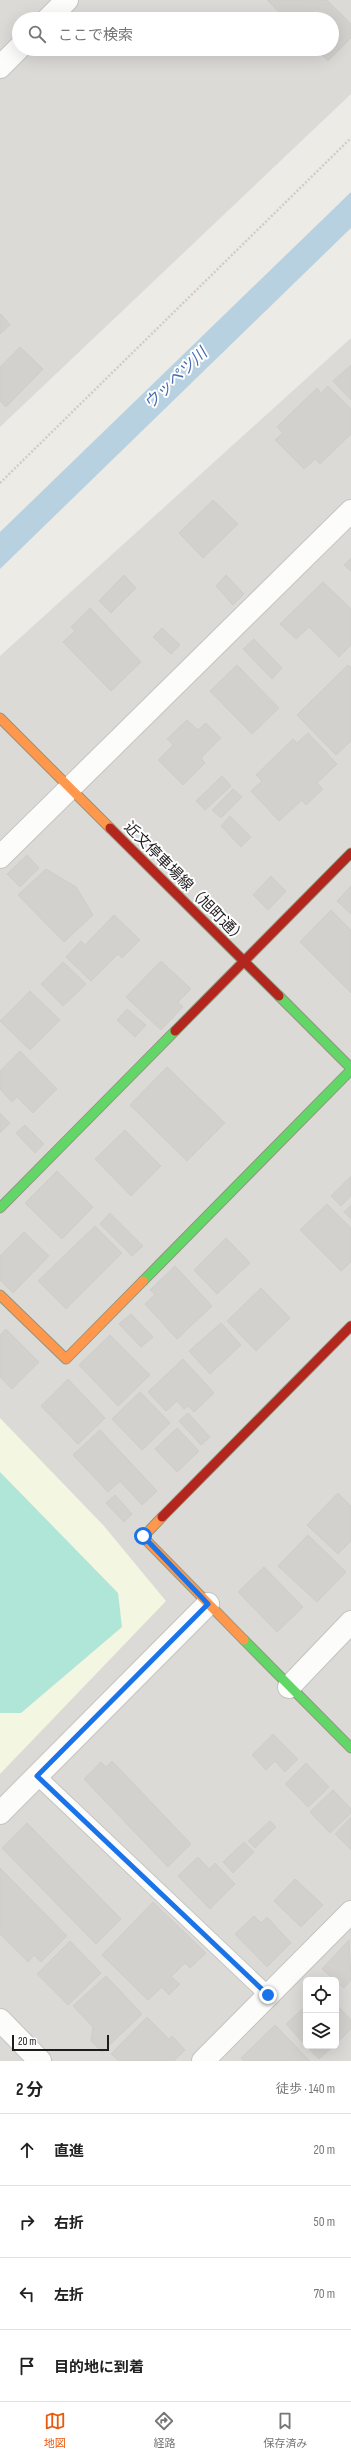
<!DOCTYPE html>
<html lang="ja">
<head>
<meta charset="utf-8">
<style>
	body { margin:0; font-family:"Sofia Sans Condensed","Noto Sans JP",sans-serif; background:#f6f6f6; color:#222 }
	.controls { position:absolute; right:12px; bottom:12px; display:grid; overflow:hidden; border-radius:6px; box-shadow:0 4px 16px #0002 }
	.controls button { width:36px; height:36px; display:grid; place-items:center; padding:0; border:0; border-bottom:1px solid #e0e0e0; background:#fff; color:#222; font:20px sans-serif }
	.scale { position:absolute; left:12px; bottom:10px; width:97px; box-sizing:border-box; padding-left:4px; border:2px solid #1d1d1d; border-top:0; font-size:11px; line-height:14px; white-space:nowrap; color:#1d1d1d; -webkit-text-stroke:3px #fff; paint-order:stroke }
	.stop { position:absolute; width:12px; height:12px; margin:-9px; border:3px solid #1a73e8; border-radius:50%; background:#fff }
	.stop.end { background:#1a73e8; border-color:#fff; box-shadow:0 1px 4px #0008 }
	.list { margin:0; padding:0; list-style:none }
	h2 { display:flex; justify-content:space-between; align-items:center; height:52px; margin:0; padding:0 16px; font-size:17px }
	h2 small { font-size:13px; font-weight:400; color:#767676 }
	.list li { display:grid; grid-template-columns:26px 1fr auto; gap:12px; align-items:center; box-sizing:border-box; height:72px; padding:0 16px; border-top:1px solid #e0e0e0 }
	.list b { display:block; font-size:15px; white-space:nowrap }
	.list em { font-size:13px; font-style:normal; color:#767676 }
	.icon { flex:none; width:22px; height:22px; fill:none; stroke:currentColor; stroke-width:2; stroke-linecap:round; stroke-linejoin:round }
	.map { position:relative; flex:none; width:351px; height:2061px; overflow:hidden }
	.search { position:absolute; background:#fff; box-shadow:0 4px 16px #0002; left:12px; right:12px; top:12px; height:44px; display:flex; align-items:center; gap:10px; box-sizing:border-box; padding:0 14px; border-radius:22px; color:#767676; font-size:15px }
	.sheet { height:340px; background:#fff }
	nav { display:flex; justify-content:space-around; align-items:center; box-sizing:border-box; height:56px; border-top:1px solid #e0e0e0; background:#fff; font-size:11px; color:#767676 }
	nav a { display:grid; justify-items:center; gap:2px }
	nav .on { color:#ea580c }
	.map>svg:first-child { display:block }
	.residential { fill:#dbdad7; fill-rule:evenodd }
	.education { fill:#f3f6e0 }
	.pitch { fill:#afe6d7 }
	.water { fill:#b8d1e0 }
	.building { fill:#d3d1cd; stroke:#cfcdc7 }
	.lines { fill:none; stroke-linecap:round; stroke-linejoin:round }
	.lane-casing { stroke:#c4c4c2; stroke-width:18 }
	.street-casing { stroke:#c4c4c2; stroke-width:24 }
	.fast-casing { stroke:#90967d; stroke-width:11 }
	.slow-casing { stroke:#90967d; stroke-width:11 }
	.jam-casing { stroke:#90967d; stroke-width:11 }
	.path { stroke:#d7cac5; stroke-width:2.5; stroke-dasharray:2 2; stroke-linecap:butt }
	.lane { stroke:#fcfcfb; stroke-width:16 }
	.street { stroke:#fcfcfb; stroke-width:22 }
	.fast { stroke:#63d668; stroke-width:9 }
	.slow { stroke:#ff974d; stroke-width:9 }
	.jam { stroke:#b3261e; stroke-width:9 }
	.route { stroke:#1a73e8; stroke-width:5 }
	.labels { text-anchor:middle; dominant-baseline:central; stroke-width:4; stroke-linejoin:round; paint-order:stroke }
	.street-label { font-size:15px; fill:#1d1d1d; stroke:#fff }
	.water-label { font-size:16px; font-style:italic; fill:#476ab0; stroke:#fff }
</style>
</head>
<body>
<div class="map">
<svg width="351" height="2061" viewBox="0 0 351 2061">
	<rect width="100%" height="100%" fill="#ecebe6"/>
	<g class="residential">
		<path d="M0,0H351V94L0,427ZM19,19H332V49H19Z"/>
		<path d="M351,338V2061H0V656ZM306,1980H336V2046H306Z"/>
	</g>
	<path class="education" d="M0,1418L104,1526L166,1601L0,1774Z"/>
	<path class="pitch" d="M0,1472L118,1593L122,1627L21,1713H0Z"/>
	<path class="water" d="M351,192V228L0,569V532Z"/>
	<g class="building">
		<path d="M267,0H327L351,24V38L328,61L316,49H332V19H286Z"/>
		<path d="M1,314L10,325L0,334V315Z"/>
		<path d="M20,347L43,369L6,407L0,401V367Z"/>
		<path d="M351,365V400L333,381Z"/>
		<path d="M328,386L351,409V434L320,464L315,459L304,469L275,440L283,433L277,427L317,388L321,393Z"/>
		<path d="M213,500L238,524L203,558L179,533Z"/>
		<path d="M351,558V571L344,565Z"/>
		<path d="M124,575L136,588L111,613L99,601Z"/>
		<path d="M226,575L244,594L233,605L216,586Z"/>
		<path d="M323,582L351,609V645L339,657L309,627L296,639L280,624Z"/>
		<path d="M90,608L141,662L111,691L63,642L75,631L71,627Z"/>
		<path d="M162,628L180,645L171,654L153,637Z"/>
		<path d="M254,639L282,668L272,679L243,649Z"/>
		<path d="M237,665L279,708L252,734L210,691Z"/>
		<path d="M348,665L351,667V741L336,755L297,715Z"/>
		<path d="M187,720L198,730L206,723L221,738L201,758L205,763L183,785L158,760L173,745L167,739Z"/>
		<path d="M308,733L337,764L317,783L323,789L306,805L302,800L279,821L251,791L262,781L256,775L293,739L297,743Z"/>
		<path d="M222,776L231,786L205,810L196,801Z"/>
		<path d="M233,789L242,797L221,818L212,810Z"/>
		<path d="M230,816L251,837L241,847L221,826Z"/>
		<path d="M27,855L39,868L20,887L7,874Z"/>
		<path d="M46,869L76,887L93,915L64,942L18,895Z"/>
		<path d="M271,876L286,891L268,910L253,895Z"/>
		<path d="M351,886V914L337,901Z"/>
		<path d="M331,910L351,930V993L300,942Z"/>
		<path d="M114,915L140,940L122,958L118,954L91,981L66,957L81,941L85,945Z"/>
		<path d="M161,961L191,989L178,1002L183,1007L161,1030L126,997Z"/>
		<path d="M63,962L86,984L63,1006L41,984Z"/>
		<path d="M30,991L60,1020L30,1050L0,1021Z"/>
		<path d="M127,1009L146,1025L135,1037L117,1020Z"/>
		<path d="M20,1051L57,1089L33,1113L17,1097L12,1102L0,1089V1071Z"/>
		<path d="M167,1067L225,1123L187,1161L130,1105Z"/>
		<path d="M0,1113L10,1123L0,1133Z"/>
		<path d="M25,1125L44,1144L35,1153L16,1133Z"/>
		<path d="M125,1130L161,1166L131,1196L95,1159Z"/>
		<path d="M57,1171L93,1207L62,1239L25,1203Z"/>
		<path d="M351,1176V1196L341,1206L331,1196Z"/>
		<path d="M327,1204L351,1228V1262L341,1271L300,1230Z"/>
		<path d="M351,1205V1219L344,1212Z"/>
		<path d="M110,1213L143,1246L132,1256L100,1224Z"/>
		<path d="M95,1226L122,1253L66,1309L38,1281Z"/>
		<path d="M24,1232L49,1256L13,1293L0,1280V1256Z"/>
		<path d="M226,1238L250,1263L217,1294L194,1270Z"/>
		<path d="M175,1266L212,1306L177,1339L145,1304L155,1294L150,1290Z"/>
		<path d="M261,1288L290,1318L256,1351L227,1321Z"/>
		<path d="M131,1314L153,1337L141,1347L119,1324Z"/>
		<path d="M221,1323L241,1345L210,1374L189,1351Z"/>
		<path d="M6,1329L39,1362L12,1389L0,1377V1335Z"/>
		<path d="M110,1335L150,1375L118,1406L79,1365Z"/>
		<path d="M183,1359L214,1393L194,1412L188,1406L184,1409L177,1401L166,1411L148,1392Z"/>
		<path d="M68,1379L105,1418L78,1444L41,1406Z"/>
		<path d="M140,1392L170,1423L142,1450L112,1419Z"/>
		<path d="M188,1413L210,1437L201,1445L179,1421Z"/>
		<path d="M177,1428L199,1451L177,1472L155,1449Z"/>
		<path d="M100,1430L157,1491L142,1505L120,1481L108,1492L73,1455Z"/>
		<path d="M338,1493L351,1506V1541L338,1554L307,1525Z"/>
		<path d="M115,1495L132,1514L124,1522L106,1503Z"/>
		<path d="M308,1535L346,1572L317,1602L278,1566Z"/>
		<path d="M264,1567L303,1607L277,1632L238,1592Z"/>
		<path d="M273,1734L298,1759L285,1772L275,1761L266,1770L252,1755Z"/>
		<path d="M112,1761L191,1844L168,1867L84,1779L101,1762L106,1767Z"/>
		<path d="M306,1763L329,1787L308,1807L285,1784Z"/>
		<path d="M333,1790L351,1809V1813L330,1833L310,1812Z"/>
		<path d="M351,1817V1850L335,1834Z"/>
		<path d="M270,1821L276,1827L255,1848L248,1841Z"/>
		<path d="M27,1823L121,1919L96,1944L2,1848Z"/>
		<path d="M244,1842L254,1852L233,1873L223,1862Z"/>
		<path d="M198,1857L209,1869L215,1863L235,1884L210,1909L178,1876Z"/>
		<path d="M0,1868L67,1936L41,1962L34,1955L28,1962L0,1934Z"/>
		<path d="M295,1879L323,1905L301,1927L274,1901Z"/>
		<path d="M153,1902L206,1953L190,1968L185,1963L171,1977L180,1984L169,1995L162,1987L148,2000L102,1955Z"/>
		<path d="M254,1916L261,1923L267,1917L291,1943L267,1967L235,1934Z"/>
		<path d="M349,1940L351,1980L344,1988L322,1969Z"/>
		<path d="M70,1941L101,1973L68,2005L37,1974Z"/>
		<path d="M106,1976L142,2014L102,2052L91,2041L93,2027L73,2006Z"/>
		<path d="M336,2004L351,2020V2029L336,2044Z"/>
		<path d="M306,2006V2046L286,2024Z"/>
		<path d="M147,2017L169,2039L172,2036L185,2050L174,2061H119L111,2054Z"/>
		<path d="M275,2025L310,2061H244L241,2058Z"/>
		<path d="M306,2046H333L319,2059Z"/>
	</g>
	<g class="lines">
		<defs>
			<path id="lane" d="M37,1776L268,1995"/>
			<g id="street">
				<path d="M48,19L67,0"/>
				<path d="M0,67L19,48"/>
				<path d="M0,857L351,511"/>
				<path d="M289,1687L351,1622"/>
				<path d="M0,1813L208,1604"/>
				<path d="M0,2020L40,2061"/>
				<path d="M203,2061L351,1912"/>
			</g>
			<g id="fast">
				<path d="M279,996L351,1068"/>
				<path d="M0,1208L175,1031"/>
				<path d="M143,1281L351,1070"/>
				<path d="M244,1640L351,1748"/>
			</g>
			<g id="slow">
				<path d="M0,718L110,828"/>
				<path d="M0,1295L66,1359L143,1281"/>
				<path d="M162,1517L143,1537L244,1640"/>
			</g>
			<g id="jam">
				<path d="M110,828L279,996"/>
				<path d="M175,1031L351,853"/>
				<path d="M162,1517L351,1326"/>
			</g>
		</defs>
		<use href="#lane" class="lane-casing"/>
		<use href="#street" class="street-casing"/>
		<use href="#fast" class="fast-casing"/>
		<use href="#slow" class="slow-casing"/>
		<use href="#jam" class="jam-casing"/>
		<path class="path" d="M0,483L351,138"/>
		<use href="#lane" class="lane"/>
		<use href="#street" class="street"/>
		<use href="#fast" class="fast"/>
		<use href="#slow" class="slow"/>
		<use href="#jam" class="jam"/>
	</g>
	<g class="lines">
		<path class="route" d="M143,1536L208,1604L37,1776L268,1995"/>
	</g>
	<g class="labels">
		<g class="street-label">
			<text transform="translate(185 883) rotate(45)">近文停車場線（旭町通）</text>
		</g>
		<g class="water-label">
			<text transform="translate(176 379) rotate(-44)">ウッペツ川</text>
		</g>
	</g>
</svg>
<div class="controls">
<button><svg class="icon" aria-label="locate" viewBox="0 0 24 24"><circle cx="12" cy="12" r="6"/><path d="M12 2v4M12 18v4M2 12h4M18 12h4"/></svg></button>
<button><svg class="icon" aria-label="layers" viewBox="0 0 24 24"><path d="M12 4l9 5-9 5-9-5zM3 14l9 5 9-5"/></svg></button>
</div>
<div class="scale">20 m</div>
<div class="stop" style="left:143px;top:1536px"></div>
<div class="stop end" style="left:268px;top:1995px"></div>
<div class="search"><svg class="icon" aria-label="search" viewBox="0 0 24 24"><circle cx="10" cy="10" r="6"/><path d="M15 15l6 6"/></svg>ここで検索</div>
</div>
<section class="sheet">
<h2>2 分<small>徒歩 · 140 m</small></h2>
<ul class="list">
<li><svg class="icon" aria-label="ahead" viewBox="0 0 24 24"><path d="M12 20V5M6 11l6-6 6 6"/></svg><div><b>直進</b></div><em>20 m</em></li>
<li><svg class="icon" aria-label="right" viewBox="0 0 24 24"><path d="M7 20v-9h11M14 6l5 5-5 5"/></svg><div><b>右折</b></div><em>50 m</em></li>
<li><svg class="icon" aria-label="left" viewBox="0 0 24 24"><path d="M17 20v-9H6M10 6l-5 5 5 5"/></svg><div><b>左折</b></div><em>70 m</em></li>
<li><svg class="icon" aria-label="arrive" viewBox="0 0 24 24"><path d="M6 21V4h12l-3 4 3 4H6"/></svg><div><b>目的地に到着</b></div></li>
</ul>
</section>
<nav>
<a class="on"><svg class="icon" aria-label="map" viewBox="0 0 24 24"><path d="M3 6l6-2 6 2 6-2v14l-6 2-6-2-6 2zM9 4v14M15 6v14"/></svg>地図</a>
<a><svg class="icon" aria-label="directions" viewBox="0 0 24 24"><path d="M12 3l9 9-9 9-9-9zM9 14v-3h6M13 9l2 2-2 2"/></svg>経路</a>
<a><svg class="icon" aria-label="saved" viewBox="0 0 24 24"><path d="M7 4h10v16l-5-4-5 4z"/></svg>保存済み</a>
</nav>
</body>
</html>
